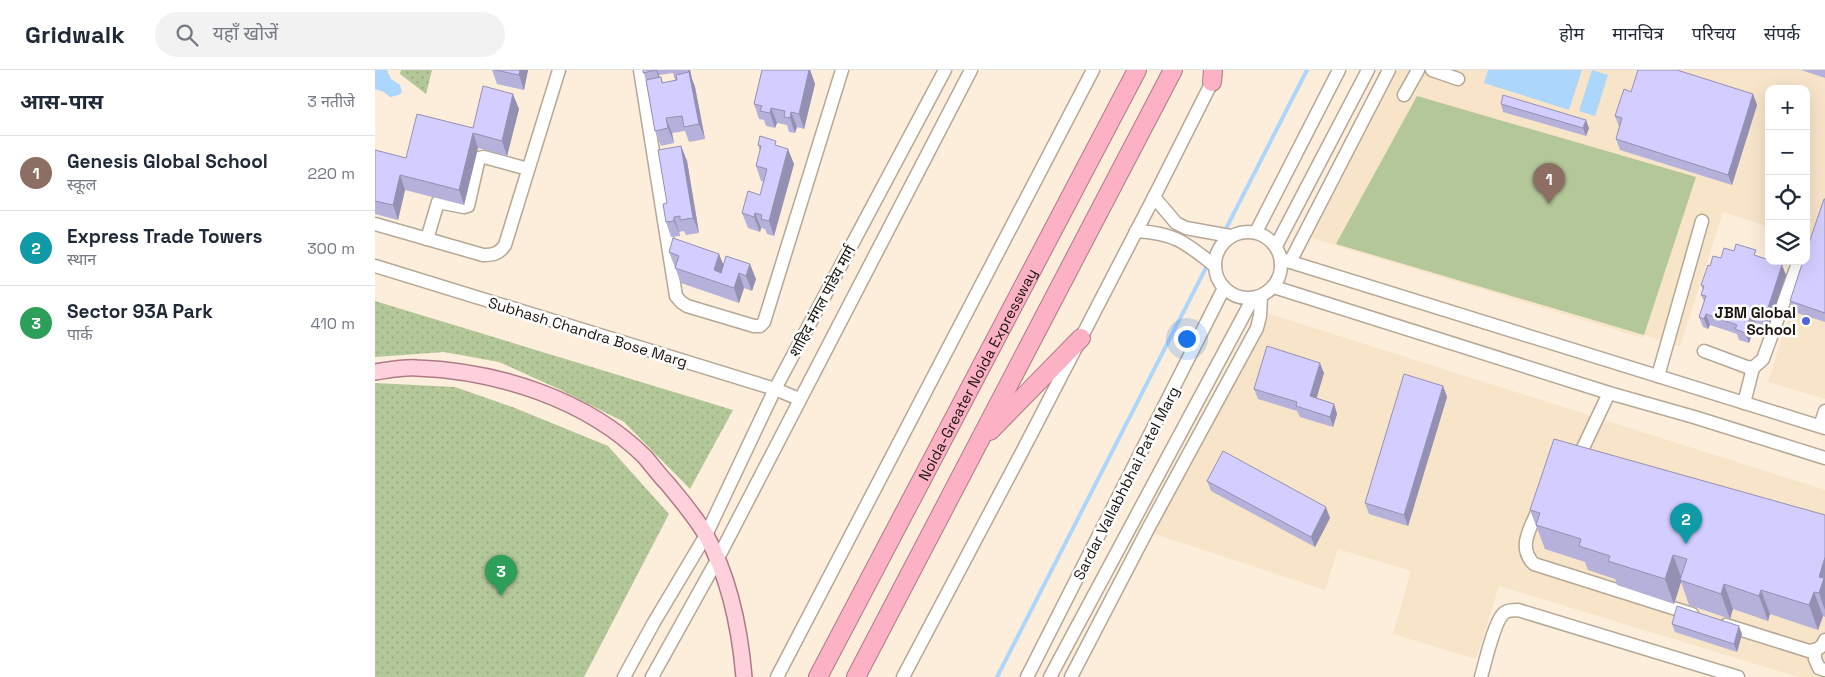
<!DOCTYPE html>
<html lang="hi">
<head>
<meta charset="utf-8">
<style>
	body { margin:0; font-family:"Space Grotesk","Noto Sans Devanagari",sans-serif; background:#f2f2f3; color:#1f2937 }
	.controls { position:absolute; right:15px; top:15px; display:grid; overflow:hidden; border-radius:10px; box-shadow:0 5px 20px #0002 }
	.controls button { width:45px; height:45px; display:grid; place-items:center; padding:0; border:0; border-bottom:1px solid #e0e1e3; background:#fff; color:#1f2937; font:25px sans-serif }
	.you { position:absolute; left:811px; top:268px; width:18px; height:18px; margin:-12px; border:4px solid #fff; border-radius:50%; background:#1a73e8; box-shadow:0 0 0 8px #1a73e833 }
	.badge { display:grid; place-items:center; width:32px; height:32px; border-radius:50%; background:#b45309; color:#fff; font-size:16px; font-weight:700 }
	.pin { position:absolute; translate:-50% -41px; filter:drop-shadow(0 1px 2px #0008) }
	.pin::after { content:''; position:absolute; top:26px; width:18px; height:15px; background:inherit; clip-path:polygon(0 0,100% 0,50% 100%) }
	.list { margin:0; padding:0; list-style:none }
	h2 { display:flex; justify-content:space-between; align-items:center; height:65px; margin:0; padding:0 20px; font-size:21px }
	h2 small { font-size:16px; font-weight:400; color:#747a83 }
	.list li { display:grid; grid-template-columns:32px 1fr auto; gap:15px; align-items:center; box-sizing:border-box; height:75px; padding:0 20px; border-top:1px solid #e0e1e3 }
	.list b { display:block; font-size:19px; white-space:nowrap }
	.list p { margin:0; font-size:16px; white-space:nowrap; color:#747a83 }
	.list em { font-size:16px; font-style:normal; color:#747a83 }
	.icon { flex:none; width:28px; height:28px; fill:none; stroke:currentColor; stroke-width:2; stroke-linecap:round; stroke-linejoin:round }
	.map { position:relative; flex:none; width:1450px; height:607px; overflow:hidden }
	header { display:flex; align-items:center; gap:30px; box-sizing:border-box; height:70px; padding:0 25px; background:#fff; border-bottom:1px solid #e0e1e3 }
	header strong { font-size:24px }
	nav { display:flex; gap:28px; margin-inline-start:auto; font-size:18px }
	.search { width:350px; height:45px; background:#f2f2f3; display:flex; align-items:center; gap:12px; box-sizing:border-box; padding:0 18px; border-radius:28px; color:#747a83; font-size:19px }
	main { display:flex }
	aside { flex:1; background:#fff }
	.map>svg:first-child { display:block }
	.built { fill:#f7e4c9 }
	.park { fill:url(#park-dots) }
	.garden { fill:#b3c799 }
	.water { fill:#acd6fb }
	.lines { fill:none; stroke-linecap:round; stroke-linejoin:round }
	.stream { stroke:#acd6fb; stroke-width:4 }
	.minor-casing { stroke:#b5a895; stroke-width:15 }
	.major-casing { stroke:#ad7a85; stroke-width:18 }
	.highway-casing { stroke:#ad7a85; stroke-width:20 }
	.minor { stroke:#fff; stroke-width:12 }
	.major { stroke:#fed0dc; stroke-width:15 }
	.highway { stroke:#fdb1c5; stroke-width:18 }
	.wall { fill:#b5b1db; fill-rule:evenodd }
	.shaded-wall { fill:#9490b2 }
	.building { fill:#d3ceff; stroke:#9490b2 }
	.poi-dot { fill:#4d66da; stroke:#fff; stroke-width:2 }
	.labels { text-anchor:middle; dominant-baseline:central; stroke-width:5; stroke-linejoin:round; paint-order:stroke }
	.street-label { font-size:15px; fill:#19140d; stroke:#fff }
	.poi-label { font-size:15px; font-weight:bold; fill:#19140d; stroke:#fff; text-anchor:end }
</style>
</head>
<body>
<header>
<strong>Gridwalk</strong>
<div class="search"><svg class="icon" aria-label="search" viewBox="0 0 24 24"><circle cx="10" cy="10" r="6"/><path d="M15 15l6 6"/></svg>यहाँ खोजें</div>
<nav><a>होम</a><a>मानचित्र</a><a>परिचय</a><a>संपर्क</a></nav>
</header>
<main>
<aside>
<h2>आस-पास<small>3 नतीजे</small></h2>
<ul class="list">
<li><span class="badge" style="background:#8d6e63">1</span><div><b>Genesis Global School</b><p>स्कूल</p></div><em>220 m</em></li>
<li><span class="badge" style="background:#0f9aa8">2</span><div><b>Express Trade Towers</b><p>स्थान</p></div><em>300 m</em></li>
<li><span class="badge" style="background:#2e9e5b">3</span><div><b>Sector 93A Park</b><p>पार्क</p></div><em>410 m</em></li>
</ul>
</aside>
<div class="map">
<svg width="1450" height="607" viewBox="0 0 1450 607">
	<defs>
		<pattern id="park-dots" width="8" height="8" patternUnits="userSpaceOnUse" patternTransform="scale(1.25)"><rect width="8" height="8" fill="#b3c799"/><path d="M2 2h.1M6 6h.1" fill="none" stroke="#99aa83" stroke-width="1.8" stroke-linecap="round"/></pattern>
	</defs>
	<rect width="100%" height="100%" fill="#fceeda"/>
	<g class="built">
		<path d="M1023,0H1450V329L1393,312L1431,191L1436,171L1431,169V19H1394V157L1348,142L1305,277L1270,265L1268,268L936,168Z"/>
		<path d="M895,244L1450,420V601L1448,607H1423L1124,516L1101,589L1018,564L1036,501L963,479L950,520L777,463Z"/>
	</g>
	<g class="park">
		<path d="M26,0H57L51,24L25,4Z"/>
		<path d="M0,231L358,340L315,419L249,352L186,320L124,292L69,282L0,287Z"/>
		<path d="M0,313L80,317L140,338L233,376L294,444L209,607H0Z"/>
	</g>
	<path class="garden" d="M1042,26L1321,107L1269,265L961,174Z"/>
	<g class="water">
		<path d="M0,0H12L16,9L25,15L27,22L24,25L15,27L9,22L0,19Z"/>
		<path d="M1113,0H1207L1194,40L1109,13Z"/>
		<path d="M1217,0L1233,5L1220,46L1204,41Z"/>
	</g>
	<g class="lines">
		<path class="stream" d="M622,607L932,0"/>
		<defs>
			<g id="minor">
				<path d="M265,0L301,226L306,232L312,236L379,256H385L389,252L467,0"/>
				<path d="M1057,0L1083,9"/>
				<path d="M1029,25L1043,0"/>
				<path d="M779,127L801,153L811,158L855,166"/>
				<path d="M0,154L108,185C118,185 124,184 130,175L184,0"/>
				<path d="M761,161C800,163 811,173 840,196"/>
				<circle cx="873" cy="195" r="33"/>
				<path d="M881,162L964,0"/>
				<path d="M52,169L63,132L89,137L93,136L104,88L109,87L153,99"/>
				<path d="M901,176L993,0"/>
				<path d="M906,189L1450,358"/>
				<path d="M915,192L1014,0"/>
				<path d="M0,196L400,319L424,329"/>
				<path d="M899,217L1234,323L1319,347L1450,388"/>
				<path d="M1329,281L1372,297L1378,298L1388,289L1423,193"/>
				<path d="M1283,306L1327,151"/>
				<path d="M1369,333L1378,298"/>
				<path d="M1445,356L1450,341"/>
				<path d="M1194,386L1203,384L1208,378L1234,323"/>
				<path d="M1165,436C1157,455 1141,477 1159,494L1317,544"/>
				<path d="M1351,555L1434,581C1442,580 1447,578 1450,570"/>
				<path d="M1440,580V589L1444,598L1450,600"/>
				<path d="M249,607L278,554L331,465L400,319L570,0"/>
				<path d="M277,607L342,490L596,0"/>
				<path d="M402,607L718,0"/>
				<path d="M528,607L648,380L779,127L840,6"/>
				<path d="M652,607L849,218"/>
				<path d="M675,607L878,228"/>
				<path d="M696,607L774,457L882,258L885,246L886,226"/>
				<path d="M1106,607C1110,593 1119,553 1128,544C1132,540 1138,540 1143,540L1363,607"/>
			</g>
			<path id="major" d="M0,302C14,300 28,297 42,298C122,301 212,329 270,387C277,395 284,405 292,413C306,430 320,446 331,465C354,507 365,560 369,607"/>
			<g id="highway">
				<path d="M837,12L838,0"/>
				<path d="M615,361L706,268"/>
				<path id="s1" d="M443,607L762,0"/>
				<path d="M481,607L798,0"/>
			</g>
		</defs>
		<use href="#minor" class="minor-casing"/>
		<use href="#major" class="major-casing"/>
		<use href="#highway" class="highway-casing"/>
		<use href="#minor" class="minor"/>
		<use href="#major" class="major"/>
		<use href="#highway" class="highway"/>
	</g>
	<g class="wall">
		<path d="M117,0H153L149,20L122,14Z"/>
		<path d="M268,0H315L317,9L320,17L330,69L314,72L310,61L297,63L299,73L286,76L280,61L271,11ZM298,3L300,10L288,13L284,5Z"/>
		<path d="M387,0H435L440,14L429,59L422,57L420,63L414,62L412,55L402,53L400,58L391,56L389,50L384,49L379,34Z"/>
		<path d="M1426,0H1450V8Z"/>
		<path d="M1256,22L1378,24L1382,35L1357,115L1245,80L1241,69L1244,57L1240,46Z"/>
		<path d="M1126,34L1214,58L1211,66L1128,42Z"/>
		<path d="M144,39L132,86L103,78L89,135L30,120L23,150L0,144V80L31,88Z"/>
		<path d="M383,75L403,76L419,94L399,166L392,164L390,159L386,158L385,162L373,158L367,143L385,125L388,111H386L381,96L385,81Z"/>
		<path d="M306,76L312,91L324,163L311,165L309,161L304,162L305,166L296,167L291,152L292,133Z"/>
		<path d="M1450,129V252L1419,242L1415,231Z"/>
		<path d="M1359,181L1383,186L1411,205L1394,257L1381,253L1374,273L1364,270L1362,264L1335,255L1333,259L1328,257L1324,247L1329,231L1326,225L1328,220L1326,215L1335,196L1346,188Z"/>
		<path d="M294,182L344,184L348,195L381,209L377,221L369,218L364,233L306,213Z"/>
		<path d="M949,303L941,328L959,334L962,344L958,357L925,347L922,341L883,329L879,319Z"/>
		<path d="M1068,316L1072,327L1033,456L994,444L990,433Z"/>
		<path d="M832,411L955,448L940,477L836,421Z"/>
		<path d="M1155,440L1450,445V547L1448,546L1443,560L1395,544L1393,551L1358,539L1355,549L1314,535L1306,512L1299,534L1242,515L1240,509L1213,500L1210,492L1170,479Z"/>
		<path d="M1297,554L1367,564L1362,582L1300,562Z"/>
	</g>
	<g class="shaded-wall">
		<path d="M145,0H153L149,20L144,5Z"/>
		<path d="M281,0H282L284,5L286,15Z"/>
		<path d="M313,0H315L317,9L320,17L330,69L324,54Z"/>
		<path d="M434,0H435L440,14L429,59L424,44Z"/>
		<path d="M138,24L144,39L132,86L127,71Z"/>
		<path d="M1378,24L1382,35L1357,115L1353,105Z"/>
		<path d="M396,38L402,53L400,58L395,43Z"/>
		<path d="M416,42L422,57L420,63L415,48Z"/>
		<path d="M291,48L297,63L299,73L293,58Z"/>
		<path d="M1211,50L1214,58L1211,66L1208,58Z"/>
		<path d="M98,63L103,78L89,135L84,120Z"/>
		<path d="M306,76L312,91L324,163L318,148Z"/>
		<path d="M413,79L419,94L399,166L394,151Z"/>
		<path d="M25,105L30,120L23,150L18,135Z"/>
		<path d="M380,143L386,158L385,162L379,147Z"/>
		<path d="M299,147L304,162L305,166L299,151Z"/>
		<path d="M344,184L350,199L345,213L339,200Z"/>
		<path d="M375,194L381,209L377,221L371,206Z"/>
		<path d="M1407,195L1411,205L1394,257L1390,247Z"/>
		<path d="M364,203L369,218L364,233L359,218Z"/>
		<path d="M1377,242L1381,253L1374,273L1370,263Z"/>
		<path d="M1331,244L1335,255L1333,259L1329,249Z"/>
		<path d="M945,293L949,303L939,337L935,326Z"/>
		<path d="M1068,316L1072,327L1033,456L1029,445Z"/>
		<path d="M959,334L962,344L958,357L955,347Z"/>
		<path d="M951,437L955,448L940,477L936,467Z"/>
		<path d="M1298,485L1307,509L1305,510L1306,512L1299,534L1290,509Z"/>
		<path d="M1450,487V540L1444,523V507Z"/>
		<path d="M1349,514L1358,539L1355,549L1346,524Z"/>
		<path d="M1386,520L1395,544L1393,551L1384,526Z"/>
		<path d="M1439,522L1448,546L1443,560L1434,535Z"/>
		<path d="M1364,556L1367,564L1362,582L1359,574Z"/>
	</g>
	<g class="building">
		<path d="M120,0H145L144,5Z"/>
		<path d="M268,0H281L268,3Z"/>
		<path d="M387,0H434L424,44L416,42L415,48L409,47L410,41L396,38L395,43L385,41L387,36L379,34Z"/>
		<path d="M1263,0H1302L1378,24L1353,105L1241,69L1247,48L1240,46L1249,19L1256,22Z"/>
		<path d="M314,2L324,54L309,57L307,46L291,48L293,58L280,61L271,10L286,7L287,13L302,10L301,5Z"/>
		<path d="M108,16L138,24L127,71L98,63L84,120L25,105L18,135L0,131V80L31,88L42,44L98,58Z"/>
		<path d="M1128,25L1211,50L1208,58L1126,34Z"/>
		<path d="M385,66L401,71L400,75L413,79L394,151L386,149L387,145L380,143L379,147L367,143L373,121L385,125L392,99L381,96L386,76L383,75Z"/>
		<path d="M306,76L318,148L305,150V146L299,147V151L291,152L288,134L292,133L283,80Z"/>
		<path d="M1449,129H1450V243L1415,231L1428,191H1431V182Z"/>
		<path d="M298,168L344,184L339,200L346,203L351,186L375,194L371,206L364,203L359,218L300,198L304,186L294,182Z"/>
		<path d="M1361,174L1381,180L1379,185L1394,190V191H1397L1407,195L1390,247L1377,242L1370,263L1360,259L1362,255L1331,244L1329,249L1324,247L1331,226L1326,225L1329,216L1326,215L1333,195L1335,196L1338,186L1346,188L1349,178L1359,181Z"/>
		<path d="M892,276L945,293L935,326L959,334L955,347L921,336L922,332L879,319Z"/>
		<path d="M1029,304L1068,316L1029,445L990,433Z"/>
		<path d="M1179,369L1450,445V487L1444,507L1449,508L1444,523L1439,522L1434,535L1386,520L1384,526L1349,514L1346,524L1305,510L1312,489L1298,485L1290,509L1233,491L1235,486L1204,476L1206,469L1161,455L1165,443L1155,440Z"/>
		<path d="M848,381L951,437L936,467L832,411Z"/>
		<path d="M1302,536L1364,556L1359,574L1297,554Z"/>
	</g>
	<circle class="poi-dot" cx="1431" cy="251" r="5"/>
	<g class="labels">
		<g class="street-label">
			<text transform="translate(447 231) rotate(-62)">शाहिद मंगल पांडेय मार्ग</text>
			<text transform="translate(213 262) rotate(17)">Subhash Chandra Bose Marg</text>
			<text stroke="none"><textPath href="#s1" startOffset="342">Noida-Greater Noida Expressway</textPath></text>
			<text transform="translate(751 413) rotate(-63)">Sardar Vallabhbhai Patel Marg</text>
		</g>
		<g class="poi-label">
			<text x="1421" y="242">JBM Global<tspan x="1421" dy="17">School</tspan></text>
		</g>
	</g>
</svg>
<div class="controls">
<button>+</button>
<button>−</button>
<button><svg class="icon" aria-label="locate" viewBox="0 0 24 24"><circle cx="12" cy="12" r="6"/><path d="M12 2v4M12 18v4M2 12h4M18 12h4"/></svg></button>
<button><svg class="icon" aria-label="layers" viewBox="0 0 24 24"><path d="M12 4l9 5-9 5-9-5zM3 14l9 5 9-5"/></svg></button>
</div>
<div class="you"></div>
<div class="pin badge" style="left:1174px;top:134px;background:#8d6e63">1</div>
<div class="pin badge" style="left:1311px;top:474px;background:#0f9aa8">2</div>
<div class="pin badge" style="left:126px;top:526px;background:#2e9e5b">3</div>
</div>
</main>
</body>
</html>
